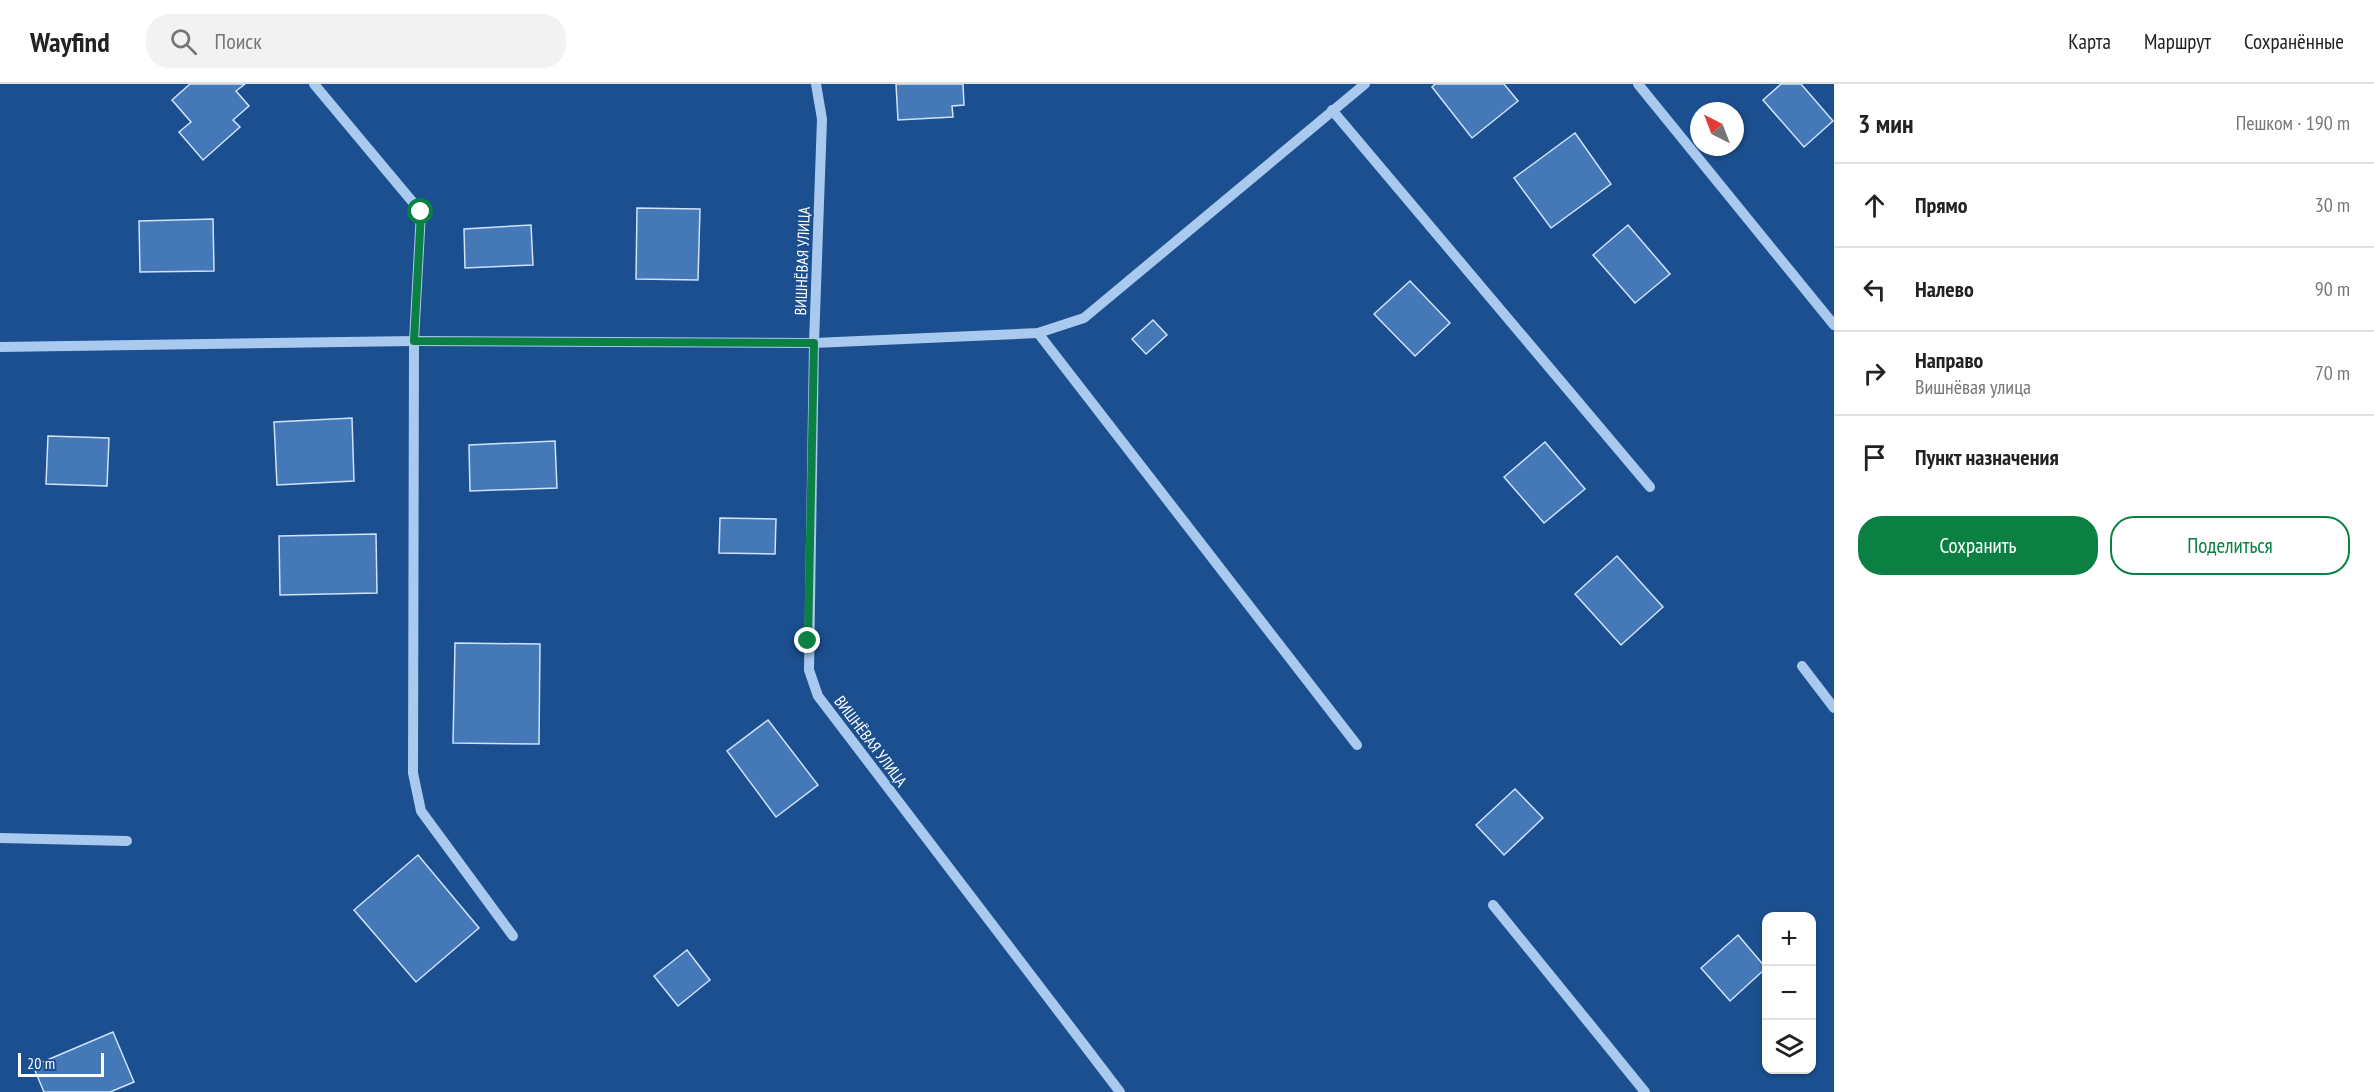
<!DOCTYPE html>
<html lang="ru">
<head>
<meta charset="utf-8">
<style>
	body { margin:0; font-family:"PT Sans Narrow",sans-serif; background:#f2f2f2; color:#222 }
	.controls { position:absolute; right:18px; bottom:18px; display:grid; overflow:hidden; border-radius:12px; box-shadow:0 2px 4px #0004 }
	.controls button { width:54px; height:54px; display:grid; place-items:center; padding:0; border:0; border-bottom:2px solid #e0e0e0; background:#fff; color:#222; font:30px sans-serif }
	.compass { position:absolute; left:1690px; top:18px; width:54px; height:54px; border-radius:50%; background:#fff; box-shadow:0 2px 4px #0004; rotate:318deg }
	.scale { position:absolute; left:18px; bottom:15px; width:86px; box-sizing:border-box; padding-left:6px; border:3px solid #fff; border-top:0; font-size:16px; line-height:21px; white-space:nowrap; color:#fff; -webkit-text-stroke:4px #1b4f8f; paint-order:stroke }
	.stop { position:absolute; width:18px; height:18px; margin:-14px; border:4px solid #0b8043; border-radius:50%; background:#fff }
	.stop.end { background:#0b8043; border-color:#fff; box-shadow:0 2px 6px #0008 }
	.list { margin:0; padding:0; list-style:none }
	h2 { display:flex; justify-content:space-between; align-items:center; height:78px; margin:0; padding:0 24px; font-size:26px }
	h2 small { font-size:20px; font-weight:400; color:#767676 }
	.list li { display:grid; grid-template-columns:39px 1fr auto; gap:18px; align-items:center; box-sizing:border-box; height:84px; padding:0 24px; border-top:2px solid #e0e0e0 }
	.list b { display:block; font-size:22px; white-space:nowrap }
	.list p { margin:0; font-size:20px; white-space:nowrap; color:#767676 }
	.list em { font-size:20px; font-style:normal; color:#767676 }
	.actions { display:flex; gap:12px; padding:18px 24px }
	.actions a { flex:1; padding:14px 0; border:2px solid #0b8043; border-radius:24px; text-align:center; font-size:21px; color:#0b8043 }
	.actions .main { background:#0b8043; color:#fff }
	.icon { flex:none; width:33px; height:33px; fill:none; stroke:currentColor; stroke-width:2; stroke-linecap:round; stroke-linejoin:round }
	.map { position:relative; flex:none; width:1834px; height:1008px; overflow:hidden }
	header { display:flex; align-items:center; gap:36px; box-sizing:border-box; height:84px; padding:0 30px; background:#fff; border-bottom:2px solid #e0e0e0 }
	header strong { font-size:28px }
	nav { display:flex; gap:33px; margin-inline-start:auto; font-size:21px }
	.search { width:420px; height:54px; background:#f2f2f2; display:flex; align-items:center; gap:15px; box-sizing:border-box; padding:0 21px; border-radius:24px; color:#767676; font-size:22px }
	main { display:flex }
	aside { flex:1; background:#fff }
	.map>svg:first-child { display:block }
	.building { fill:#4478b7; stroke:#cfe3fa; stroke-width:1.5 }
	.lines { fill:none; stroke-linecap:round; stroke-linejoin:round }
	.minor { stroke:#a9c9ee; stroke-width:10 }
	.route { stroke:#0b8043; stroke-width:8 }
	.labels { text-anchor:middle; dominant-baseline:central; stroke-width:4.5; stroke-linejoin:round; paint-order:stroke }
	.street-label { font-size:16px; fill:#fff; stroke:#1b4f8f }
</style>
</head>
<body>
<header>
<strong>Wayfind</strong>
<div class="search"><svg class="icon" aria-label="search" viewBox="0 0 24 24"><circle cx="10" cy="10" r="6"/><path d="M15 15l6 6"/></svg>Поиск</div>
<nav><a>Карта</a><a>Маршрут</a><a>Сохранённые</a></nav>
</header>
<main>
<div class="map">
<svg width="1834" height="1008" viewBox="0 0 1834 1008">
	<rect width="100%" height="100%" fill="#1b4f8f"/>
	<g class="building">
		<path d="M190,0H245L236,7L249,22L233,36L240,43L203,76L179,48L191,38L172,16Z"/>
		<path d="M896,0H963L964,21L952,22L953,33L898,36Z"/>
		<path d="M1435,0H1504L1518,17L1472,54L1432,3Z"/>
		<path d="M1781,0H1801L1833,37L1804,63L1763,16Z"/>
		<path d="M1575,49L1611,100L1551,144L1514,94Z"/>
		<path d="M637,124L700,125L698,196L636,195Z"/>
		<path d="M213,135L214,187L140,188L139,137Z"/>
		<path d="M531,141L533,181L465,184L464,145Z"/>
		<path d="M1628,141L1670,190L1635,219L1593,171Z"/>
		<path d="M1410,197L1450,239L1415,272L1374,230Z"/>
		<path d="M1153,236L1167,251L1146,270L1132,255Z"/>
		<path d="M352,334L354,397L277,401L274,338Z"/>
		<path d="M48,352L109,354L107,402L46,400Z"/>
		<path d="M555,357L557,404L470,407L469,361Z"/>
		<path d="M1545,358L1585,405L1544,439L1504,393Z"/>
		<path d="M720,434L776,435L775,470L719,469Z"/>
		<path d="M376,450L377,509L280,511L279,452Z"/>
		<path d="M1617,472L1663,523L1621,561L1575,510Z"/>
		<path d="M455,559L540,560L539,660L453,659Z"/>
		<path d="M768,636L818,701L776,733L727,667Z"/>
		<path d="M1515,705L1543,734L1504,771L1476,741Z"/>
		<path d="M418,771L479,844L416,898L354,826Z"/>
		<path d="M1738,851L1766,884L1730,917L1701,884Z"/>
		<path d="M687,866L710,896L678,922L654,892Z"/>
		<path d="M113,948L134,998L110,1008H44L33,982Z"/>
	</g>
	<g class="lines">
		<g class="minor">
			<path d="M314,0L421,128L414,257L413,689L421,727L513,852"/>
			<path d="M816,0L822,35L814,259L809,586L818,612L1120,1008"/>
			<path d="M1638,0L1834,241"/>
			<path d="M1332,26L1650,403"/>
			<path d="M1038,249L1357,661"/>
			<path d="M0,263L414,257L814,259L1038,249L1084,234L1365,0"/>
			<path d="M1802,582L1834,624"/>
			<path d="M0,754L127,757"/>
			<path d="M1493,821L1645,1008"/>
		</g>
	</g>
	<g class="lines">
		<path class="route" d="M421,128L414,257L814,259L808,557"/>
	</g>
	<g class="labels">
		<g class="street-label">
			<text transform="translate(802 177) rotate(-88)">ВИШНЁВАЯ УЛИЦА</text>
			<text transform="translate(871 657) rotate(53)">ВИШНЁВАЯ УЛИЦА</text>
		</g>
	</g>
</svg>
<div class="controls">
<button>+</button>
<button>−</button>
<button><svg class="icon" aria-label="layers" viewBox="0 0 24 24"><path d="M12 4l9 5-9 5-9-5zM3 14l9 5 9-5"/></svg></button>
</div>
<svg class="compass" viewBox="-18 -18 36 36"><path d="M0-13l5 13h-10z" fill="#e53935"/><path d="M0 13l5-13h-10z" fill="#767676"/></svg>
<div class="scale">20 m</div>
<div class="stop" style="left:421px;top:128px"></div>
<div class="stop end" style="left:808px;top:557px"></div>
</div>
<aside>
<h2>3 мин<small>Пешком · 190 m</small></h2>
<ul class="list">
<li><svg class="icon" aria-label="ahead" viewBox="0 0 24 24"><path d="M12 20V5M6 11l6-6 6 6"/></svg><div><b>Прямо</b></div><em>30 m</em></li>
<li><svg class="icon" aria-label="left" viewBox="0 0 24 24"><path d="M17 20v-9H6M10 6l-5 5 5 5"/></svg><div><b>Налево</b></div><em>90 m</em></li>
<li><svg class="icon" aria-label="right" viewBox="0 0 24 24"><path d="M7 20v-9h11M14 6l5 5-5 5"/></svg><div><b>Направо</b><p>Вишнёвая улица</p></div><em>70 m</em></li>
<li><svg class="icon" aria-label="arrive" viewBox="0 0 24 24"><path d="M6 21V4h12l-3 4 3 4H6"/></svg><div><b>Пункт назначения</b></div></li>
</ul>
<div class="actions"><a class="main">Сохранить</a><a>Поделиться</a></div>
</aside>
</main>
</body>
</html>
